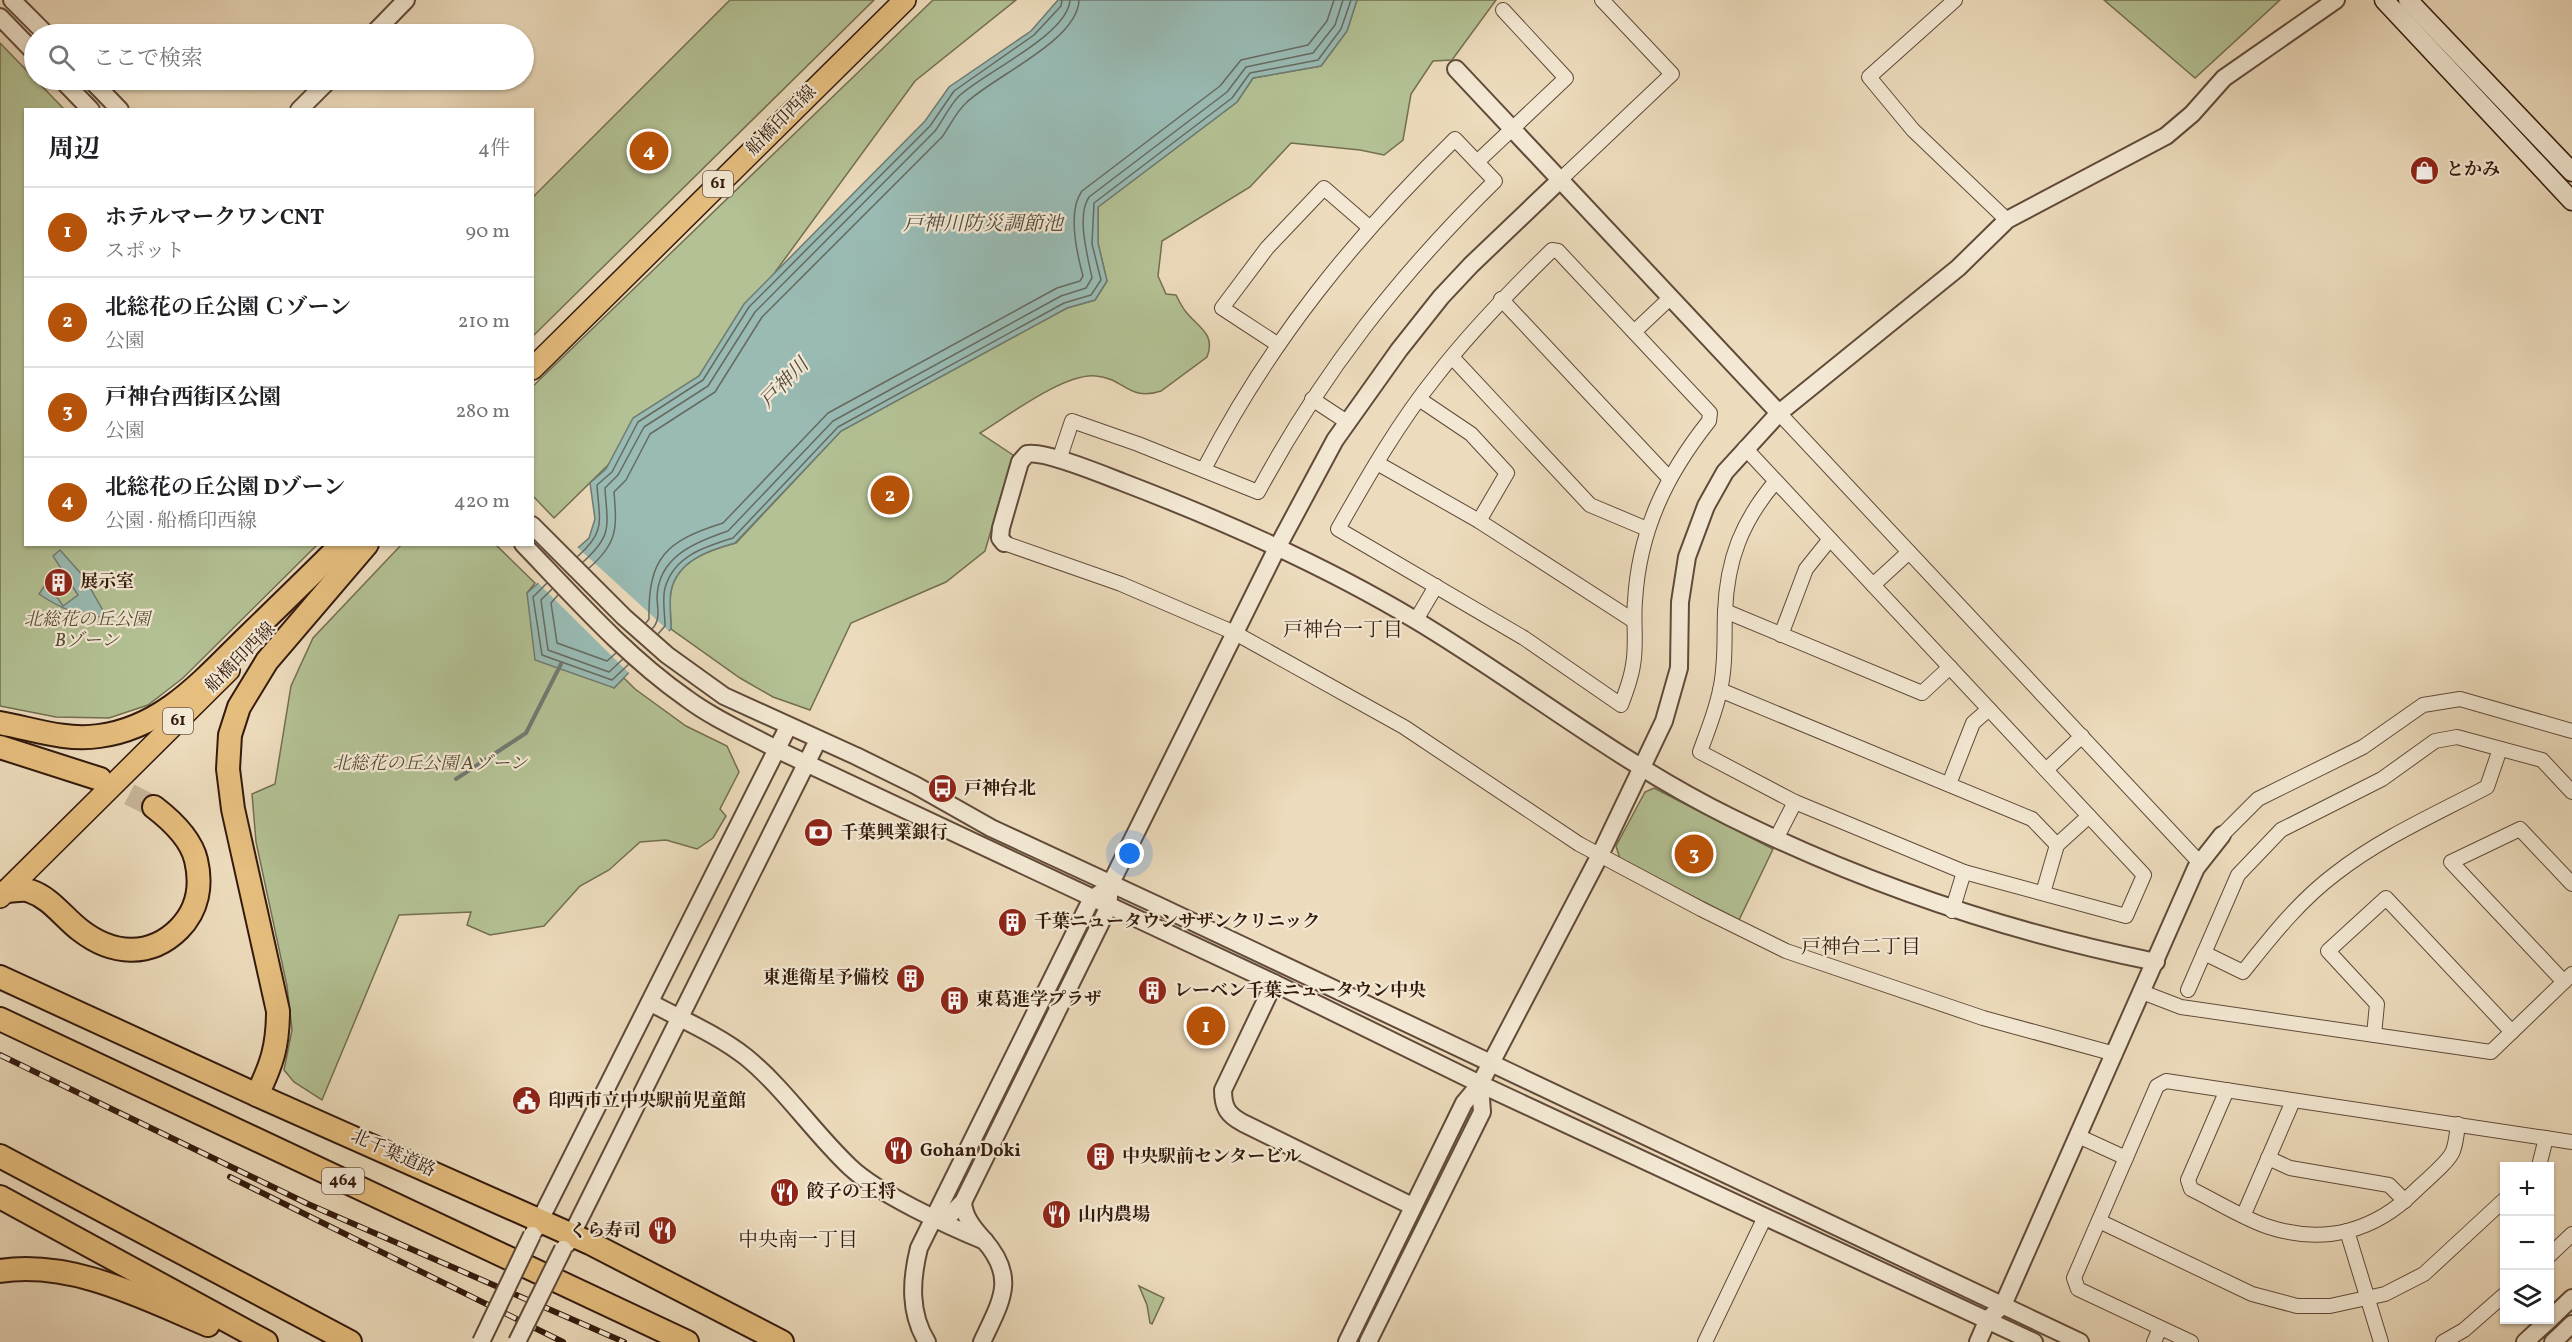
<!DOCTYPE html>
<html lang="ja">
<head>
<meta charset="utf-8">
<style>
	body { margin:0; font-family:Vollkorn,"Noto Serif JP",serif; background:#f6f6f6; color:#202124 }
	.controls { position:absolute; right:18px; bottom:18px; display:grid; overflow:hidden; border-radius:0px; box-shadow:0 2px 4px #0004 }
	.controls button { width:54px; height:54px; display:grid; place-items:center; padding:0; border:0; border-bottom:2px solid #e0e0e0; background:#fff; color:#202124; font:30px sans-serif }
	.you { position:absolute; left:1130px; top:854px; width:21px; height:21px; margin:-15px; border:4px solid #fff; border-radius:50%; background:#1a73e8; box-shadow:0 0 0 9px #1a73e833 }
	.badge { display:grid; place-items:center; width:39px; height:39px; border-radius:50%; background:#b45309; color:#fff; font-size:20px; font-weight:700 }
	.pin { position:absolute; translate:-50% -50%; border:3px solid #fff; box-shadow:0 2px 6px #0006 }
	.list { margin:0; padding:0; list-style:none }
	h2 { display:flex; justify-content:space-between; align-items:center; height:78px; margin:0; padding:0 24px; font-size:26px }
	h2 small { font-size:20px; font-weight:400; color:#757577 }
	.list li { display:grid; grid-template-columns:39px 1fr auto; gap:18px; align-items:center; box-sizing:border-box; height:90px; padding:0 24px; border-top:2px solid #e0e0e0 }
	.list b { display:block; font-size:22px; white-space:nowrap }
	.list p { margin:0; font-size:20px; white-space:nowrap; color:#757577 }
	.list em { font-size:20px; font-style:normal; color:#757577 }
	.icon { flex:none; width:33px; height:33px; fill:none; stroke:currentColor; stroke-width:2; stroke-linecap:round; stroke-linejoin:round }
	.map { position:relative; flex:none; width:2572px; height:1342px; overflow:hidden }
	.search { position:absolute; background:#fff; box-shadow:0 2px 4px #0004; left:24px; top:24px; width:510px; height:66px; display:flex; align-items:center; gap:15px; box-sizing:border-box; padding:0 21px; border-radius:33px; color:#757577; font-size:22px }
	.panel { position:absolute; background:#fff; box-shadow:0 2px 4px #0004; left:24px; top:108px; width:510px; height:438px; border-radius:0px }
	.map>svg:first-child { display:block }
	.green { fill:#b3c194; stroke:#736e50; stroke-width:1.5 }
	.water { fill:#99bbb4; stroke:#707b71; stroke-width:1.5 }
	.pier { fill:#ecdbbc }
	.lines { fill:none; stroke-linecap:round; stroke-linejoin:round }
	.shore { stroke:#666a60; stroke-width:1.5 }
	.stream { stroke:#707b71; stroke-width:4 }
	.trunk-tunnel { stroke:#c7b499; stroke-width:22; stroke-dasharray:22 11; stroke-linecap:butt }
	.minor-casing { stroke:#614a39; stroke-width:16 }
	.tertiary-casing { stroke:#614a39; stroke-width:20 }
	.secondary-casing { stroke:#331a0d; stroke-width:21 }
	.primary-casing { stroke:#331a0d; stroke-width:24 }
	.trunk-casing { stroke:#331a0d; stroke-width:26 }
	.minor { stroke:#f3e8d3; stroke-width:14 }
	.tertiary { stroke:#f3e8d3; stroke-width:16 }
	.secondary { stroke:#f3e8d3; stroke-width:18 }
	.primary { stroke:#e6be7e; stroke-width:21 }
	.trunk { stroke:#e6be7e; stroke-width:22 }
	.rail-casing { stroke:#331a0d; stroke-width:6 }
	.rail { stroke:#f3e8d3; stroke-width:4; stroke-dasharray:11; stroke-linecap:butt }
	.tertiary-bridge-casing { stroke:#614a39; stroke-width:20; stroke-linecap:butt }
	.tertiary-bridge { stroke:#f3e8d3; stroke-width:16 }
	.labels { text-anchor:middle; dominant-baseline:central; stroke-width:4.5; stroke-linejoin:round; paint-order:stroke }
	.shield { fill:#f3e8d3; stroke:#6d5848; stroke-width:1.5 }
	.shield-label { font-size:16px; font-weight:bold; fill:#331a0d }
	.street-label { font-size:18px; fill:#331a0d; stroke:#f3e8d3 }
	.poi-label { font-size:18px; font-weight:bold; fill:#331a0d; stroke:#f3e8d3; text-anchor:start }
	.park-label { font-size:18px; font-style:italic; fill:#594c36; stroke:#f3e8d3 }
	.water-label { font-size:20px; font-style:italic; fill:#524a3f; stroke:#f3e8d3 }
	.neighbourhood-label { font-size:20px; fill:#331a0d; stroke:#f3e8d3 }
</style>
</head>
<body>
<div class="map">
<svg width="2572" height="1342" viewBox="0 0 2572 1342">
	<rect width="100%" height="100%" fill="#ecdbbc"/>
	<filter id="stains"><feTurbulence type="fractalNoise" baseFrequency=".00333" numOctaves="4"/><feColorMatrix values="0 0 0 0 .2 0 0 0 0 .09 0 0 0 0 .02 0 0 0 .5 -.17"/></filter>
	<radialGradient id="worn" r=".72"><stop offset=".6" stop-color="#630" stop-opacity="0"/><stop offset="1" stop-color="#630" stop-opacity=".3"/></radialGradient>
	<g class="green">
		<path d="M730,0H874L533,336V197Z"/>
		<path d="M933,0H1016L915,81L699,376L554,518L533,496L532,387Z"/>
		<path d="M1357,0H1496L1452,60L1433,61L1411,94L1403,140L1384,155L1360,150L1291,143L1250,187L1162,241L1158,276L1166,294L1176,295C1179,301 1182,307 1186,312C1199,328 1216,334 1207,357L1161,391C1129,402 1124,378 1096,376C1064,373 1008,416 980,433L1013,455L985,551L946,582L851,623L810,710L773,697L740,678L671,629C671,617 669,602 671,591C677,561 709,550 736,543L841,431L1067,308L1095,300L1107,281L1098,243V207L1237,102L1253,78L1321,66L1347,31Z"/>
		<path d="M2104,0H2280L2195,78Z"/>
		<path d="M0,43L64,109L26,110V544L317,545L183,678L148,705L109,718L56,717L0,706Z"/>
		<path d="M402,544L496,545L535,583L527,593L614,688L624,678L635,689L686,726L727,746L739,772L720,809L726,816L713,838L697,849L666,840L640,842L609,870L580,886L544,926L490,935L467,925L471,912L399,915L322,1100L294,1082L284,1070L292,1030L287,986L256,842L252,794L275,784L291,686L313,638Z"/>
		<path d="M1654,788L1773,849L1739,920L1620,859L1616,846L1645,792Z"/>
		<path d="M1139,1286L1164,1298L1152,1324L1150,1323L1147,1305Z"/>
	</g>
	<g class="water">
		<path d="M1058,0H1357L1347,31L1321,66L1253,78L1237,102L1098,207V243L1107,281L1095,300L1067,308L841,431L735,543C709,550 677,561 671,591C669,602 671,617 671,629L614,688L535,660L527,593L589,538L595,519L590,483L606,469L633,418L699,376L744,304L925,121L949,87L1031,31Z"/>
		<path d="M60,550L84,577L106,616C85,620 58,607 39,594L47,582L63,606L78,595L53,556Z"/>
	</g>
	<path class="pier" d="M576,546L671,633L631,675L536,581Z"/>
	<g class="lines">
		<g class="shore">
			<path d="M577,557C607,531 599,520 597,485L612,472L638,422L703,380L749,307L930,126L954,91L1034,35L1061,6L1062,0"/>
			<path d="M583,562C614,534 607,525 605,488L618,475L644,427L708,386L755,312L935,131C943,120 950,105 959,96C983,73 1068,35 1070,0"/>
			<path d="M589,568C618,543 617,528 614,492L626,480L650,434L715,392L762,317L942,137C950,126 956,112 966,103C992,77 1078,41 1079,0"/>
			<path d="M547,583L533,597L542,655L612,680L629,664"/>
			<path d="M552,589L541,600L548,650L609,672L623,659"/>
			<path d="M558,595L551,603L557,643L607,661L616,653"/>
			<path d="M646,623L649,619C648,557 666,541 723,523L828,413L1057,288L1080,281L1083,276C1077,254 1067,211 1082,191L1220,86L1241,60L1308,45L1327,21L1334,0"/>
			<path d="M652,629C660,621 658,610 657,599C657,557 695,542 728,531L833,421L1061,296L1086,288L1092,278C1088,257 1076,216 1089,197L1227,92L1246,67L1313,53L1335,25L1343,0"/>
			<path d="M658,634L665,626C665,614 662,599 665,588C674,556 704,547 733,538L838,427L1064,303L1091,295L1101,280L1092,244L1094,203L1232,98L1250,73L1318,60L1341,29L1351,0"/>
		</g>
		<path class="stream" d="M456,779L526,733L561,664"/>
		<path class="trunk-tunnel" d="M100,779L154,807"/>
		<defs>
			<g id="minor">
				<path d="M1955,0L1869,77L1913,130L2007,220"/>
				<path d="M1477,162L1566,78L1503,10"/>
				<path d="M1560,180L1672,74L1602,0"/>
				<path d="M1552,250L1558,251L1710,413L1709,421C1666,475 1639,531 1635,601C1633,622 1637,644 1633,665C1631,679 1626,692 1621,705L1524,638L1338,529C1368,476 1399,422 1437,375C1472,330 1511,290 1552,250Z"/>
				<path d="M1501,299L1669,478"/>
				<path d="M1634,332L1670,298"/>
				<path d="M1277,344L1222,308L1267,248L1324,188L1369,227"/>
				<path d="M1452,357L1590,505L1647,529"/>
				<path d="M1312,399L1347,422"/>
				<path d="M1419,399L1471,434L1507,473L1479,521"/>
				<path d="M1779,413L2200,863"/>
				<path d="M1745,448L2144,875L2126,916L1964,872L1795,802L1700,752C1707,732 1716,711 1720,690C1726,665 1724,638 1725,612C1727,559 1742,521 1776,481"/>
				<path d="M1059,460L1072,421L1138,444L1258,492C1322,373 1399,275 1495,181L1455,139C1353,239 1270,341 1204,469"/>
				<path d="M1377,463L1479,521L1634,621"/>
				<path d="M1004,543L1121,584L1235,633L1404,727L1579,844L1701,909L1786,951L1983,1018L2115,1054"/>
				<path d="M1873,585L1909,552"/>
				<path d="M1725,611L1922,693L1950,667"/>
				<path d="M1416,620L1436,586"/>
				<path d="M1781,635L1806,569L1830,539"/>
				<path d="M1720,690L2032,819L2057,845"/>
				<path d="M2046,770L2082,736"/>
				<path d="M1949,784L1973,723L1989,709"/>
				<path d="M2222,835L2258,799L2363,747L2423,705L2460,699L2572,731"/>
				<path d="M1776,839L1795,802"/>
				<path d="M2043,893L2057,845L2089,816"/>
				<path d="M1952,911L1964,872"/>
				<path d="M2204,953L2243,972C2271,937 2299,901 2335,874C2381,838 2436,814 2487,787L2500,749"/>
				<path d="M2564,982L2451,862L2520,829L2572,884"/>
				<path d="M2188,990L2238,875L2281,830L2382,779L2435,741L2457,737L2542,760L2572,792"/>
				<path d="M2142,992L2181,1007L2491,1052L2572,974"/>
				<path d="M2374,1035L2377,1004L2328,951L2386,898L2512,1032"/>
				<path d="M2227,1090L2188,1180L2191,1189C2214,1200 2246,1220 2269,1227C2325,1245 2375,1231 2415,1191C2424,1182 2449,1162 2453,1151C2456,1143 2457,1133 2458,1124"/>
				<path d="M2078,1136L2126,1158"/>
				<path d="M2268,1158L2290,1168L2389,1185L2405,1201"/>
				<path d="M2539,1166L2546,1138"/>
				<path d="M2244,1214L2293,1101"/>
				<path d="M2099,1221L2252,1294L2297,1306H2330L2385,1294L2424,1274L2504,1200"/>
				<path d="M2347,1231L2381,1342"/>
				<path d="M2550,1255L2572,1234"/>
				<path d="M1705,1342L1765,1217"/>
				<path d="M2154,1342L2160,1328"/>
				<path d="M2191,1342L2078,1289L2074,1278L2157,1086L2166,1081L2572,1142"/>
				<path d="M2443,1342L2464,1330L2504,1295"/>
			</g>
			<g id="tertiary">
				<path d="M12,0L46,34"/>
				<path d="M0,17L34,52"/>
				<path d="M373,34L406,0"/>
				<path d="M1456,69L1779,413"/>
				<path d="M62,80L91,110"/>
				<path d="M91,80L120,110"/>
				<path d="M299,110L329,80"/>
				<path d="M532,525L624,617L667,655L724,696L856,756L915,785L991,828L1157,905L2080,1342"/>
				<path d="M1004,543L1000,538L1001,528L1020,462L1027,454C1043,450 1104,475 1122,482C1224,521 1324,565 1417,621C1522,684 1620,763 1730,817C1868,885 2006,932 2156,962"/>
				<path d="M523,544C575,598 625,655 686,698C714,719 747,733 778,750L1274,983L1480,1084L2034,1342"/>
				<path d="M1274,983L1223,1090C1223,1108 1228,1115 1243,1123L1412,1206"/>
				<path d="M651,1003C683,1020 718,1035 746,1057C785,1089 813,1132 850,1167C877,1193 948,1226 985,1241"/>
				<path d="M963,1202C964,1217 973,1228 983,1239C1018,1278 1001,1301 982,1342"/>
				<path d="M933,1216L951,1214L963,1202L1108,908L1110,885L1277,548L1335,440L1399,350L1441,297L1471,265L1560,180"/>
				<path d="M535,1230L788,727"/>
				<path d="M567,1244L818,740"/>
				<path d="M2550,1319L2572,1298"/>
				<path d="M927,1342C909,1313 911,1280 919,1248L1091,900L1100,893"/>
				<path d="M1347,1342L1464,1103L1480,1084L1491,1063L1600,855L1664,721L1679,668L1680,602L1687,557L1706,506L1725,472L1779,413L1958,268L2007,220L2166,136L2192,114L2224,78L2336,0"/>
				<path d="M1368,1342L1482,1112L1480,1084"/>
				<path d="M1978,1342L1988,1319L2003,1305L2196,868L2222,835"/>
				<path d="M2525,1342L2549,1320"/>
				<path d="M2553,1342L2572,1324"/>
			</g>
			<g id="secondary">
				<path d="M2384,0L2572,201"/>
				<path d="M2408,0L2572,172"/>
			</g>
			<g id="primary">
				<path d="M532,369L905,0"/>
				<path d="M0,897L229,670"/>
			</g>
			<g id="trunk">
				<path d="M0,723C33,729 65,741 99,736C163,728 204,679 247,637C279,606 311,575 342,544"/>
				<path d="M0,747L100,779"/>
				<path d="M7,891C14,891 23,888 30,891C51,898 63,917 80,930C112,955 150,958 179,929C198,910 202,885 196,860C191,839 171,820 154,807"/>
				<path d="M0,977L257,1095L590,1243L782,1342"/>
				<path d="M0,1019L687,1342"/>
				<path d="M257,1095C272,1064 278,1046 278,1011L233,809L228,769L230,735L239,707L267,661L367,544"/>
				<path d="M0,1156L350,1342"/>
				<path d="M0,1197L266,1342"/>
				<path d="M0,1271C72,1260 144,1298 208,1325"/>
			</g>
		</defs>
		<use href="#minor" class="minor-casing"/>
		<use href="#tertiary" class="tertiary-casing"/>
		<use href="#secondary" class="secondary-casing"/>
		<use href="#primary" class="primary-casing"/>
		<use href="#trunk" class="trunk-casing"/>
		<use href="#minor" class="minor"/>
		<use href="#tertiary" class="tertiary"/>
		<use href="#secondary" class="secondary"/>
		<use href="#primary" class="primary"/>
		<use href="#trunk" class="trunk"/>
		<defs>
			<g id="rail">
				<path d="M0,1055L308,1204L624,1342"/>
				<path d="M230,1177L563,1342"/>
			</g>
		</defs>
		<use href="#rail" class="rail-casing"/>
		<use href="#rail" class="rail"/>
		<defs>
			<g id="tertiary-bridge">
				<path d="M481,1342L532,1235"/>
				<path d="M517,1342L563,1249"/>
			</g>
		</defs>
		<use href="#tertiary-bridge" class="tertiary-bridge-casing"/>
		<use href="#tertiary-bridge" class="tertiary-bridge"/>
	</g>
	<defs>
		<symbol id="shop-disc" viewBox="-11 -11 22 22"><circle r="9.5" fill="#8f2418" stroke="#f3e8d3"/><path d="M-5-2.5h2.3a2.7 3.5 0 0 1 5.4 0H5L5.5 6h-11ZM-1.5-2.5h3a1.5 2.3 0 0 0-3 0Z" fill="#fff"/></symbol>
		<symbol id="building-disc" viewBox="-11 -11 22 22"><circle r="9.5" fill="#8f2418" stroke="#f3e8d3"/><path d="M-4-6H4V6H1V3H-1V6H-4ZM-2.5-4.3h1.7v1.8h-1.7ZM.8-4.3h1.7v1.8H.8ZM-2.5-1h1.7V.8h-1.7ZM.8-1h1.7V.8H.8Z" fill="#fff"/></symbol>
		<symbol id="bus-disc" viewBox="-11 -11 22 22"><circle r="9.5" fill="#8f2418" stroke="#f3e8d3"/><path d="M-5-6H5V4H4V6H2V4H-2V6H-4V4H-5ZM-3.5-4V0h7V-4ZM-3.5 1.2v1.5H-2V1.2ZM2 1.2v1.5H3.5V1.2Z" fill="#fff"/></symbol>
		<symbol id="bank-disc" viewBox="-11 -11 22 22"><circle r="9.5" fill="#8f2418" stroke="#f3e8d3"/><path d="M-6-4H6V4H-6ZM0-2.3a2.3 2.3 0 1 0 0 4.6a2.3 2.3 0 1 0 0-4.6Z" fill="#fff"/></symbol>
		<symbol id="civic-disc" viewBox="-11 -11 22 22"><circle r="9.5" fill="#8f2418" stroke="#f3e8d3"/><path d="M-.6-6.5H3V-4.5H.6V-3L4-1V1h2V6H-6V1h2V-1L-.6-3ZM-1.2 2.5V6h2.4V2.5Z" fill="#fff"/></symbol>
		<symbol id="restaurant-disc" viewBox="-11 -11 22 22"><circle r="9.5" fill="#8f2418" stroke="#f3e8d3"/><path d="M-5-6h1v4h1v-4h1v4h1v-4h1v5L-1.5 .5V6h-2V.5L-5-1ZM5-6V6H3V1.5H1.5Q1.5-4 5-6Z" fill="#fff"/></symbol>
	</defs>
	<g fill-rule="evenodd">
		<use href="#shop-disc" x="2408" y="154" width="33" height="33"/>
		<use href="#building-disc" x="42" y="566" width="33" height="33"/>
		<use href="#bus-disc" x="926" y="772" width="33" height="33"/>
		<use href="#bank-disc" x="802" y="816" width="33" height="33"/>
		<use href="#building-disc" x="996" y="906" width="33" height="33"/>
		<use href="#building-disc" x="894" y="962" width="33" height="33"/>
		<use href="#building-disc" x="1136" y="974" width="33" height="33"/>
		<use href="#building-disc" x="938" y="984" width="33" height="33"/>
		<use href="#civic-disc" x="510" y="1084" width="33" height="33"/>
		<use href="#restaurant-disc" x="882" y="1134" width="33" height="33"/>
		<use href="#building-disc" x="1084" y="1140" width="33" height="33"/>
		<use href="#restaurant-disc" x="768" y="1176" width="33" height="33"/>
		<use href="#restaurant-disc" x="1040" y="1198" width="33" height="33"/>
		<use href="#restaurant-disc" x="646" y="1214" width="33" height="33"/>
	</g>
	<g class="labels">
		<g class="shield">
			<rect x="703" y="171" width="30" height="26" rx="4.5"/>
			<rect x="163" y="708" width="30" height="26" rx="4.5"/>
			<rect x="322" y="1168" width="42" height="26" rx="4.5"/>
		</g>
		<g class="shield-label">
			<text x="718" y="184">61</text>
			<text x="178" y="721">61</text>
			<text x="343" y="1181">464</text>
		</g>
		<g class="street-label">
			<text transform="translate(782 121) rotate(-45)">船橋印西線</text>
			<text transform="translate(241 658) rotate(-45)">船橋印西線</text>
			<text transform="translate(393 1154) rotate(24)">北千葉道路</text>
		</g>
		<g class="poi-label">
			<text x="2446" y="170">とかみ</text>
			<text x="80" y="582">展示室</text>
			<text x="964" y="789">戸神台北</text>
			<text x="840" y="833">千葉興業銀行</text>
			<text x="1034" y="922">千葉ニュータウンサザンクリニック</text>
			<text x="889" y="978" text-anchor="end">東進衛星予備校</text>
			<text x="1174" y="991">レーベン千葉ニュータウン中央</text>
			<text x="976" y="1000">東葛進学プラザ</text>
			<text x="548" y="1101">印西市立中央駅前児童館</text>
			<text x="920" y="1151">Gohan Doki</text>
			<text x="1122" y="1157">中央駅前センタービル</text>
			<text x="806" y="1192">餃子の王将</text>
			<text x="1078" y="1215">山内農場</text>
			<text x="641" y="1231" text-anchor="end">くら寿司</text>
		</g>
		<g class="park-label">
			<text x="87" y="620">北総花の丘公園<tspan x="87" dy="21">Bゾーン</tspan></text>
			<text x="430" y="764">北総花の丘公園 Aゾーン</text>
		</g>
		<g class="water-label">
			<text x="983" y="225">戸神川防災調節池</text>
			<text transform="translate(785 384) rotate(-46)">戸神川</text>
		</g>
		<g class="neighbourhood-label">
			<text x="1343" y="631">戸神台一丁目</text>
			<text x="1861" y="948">戸神台二丁目</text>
			<text x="798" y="1241">中央南一丁目</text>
		</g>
	</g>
	<rect width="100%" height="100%" filter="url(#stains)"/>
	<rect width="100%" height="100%" fill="url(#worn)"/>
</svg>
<div class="controls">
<button>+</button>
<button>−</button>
<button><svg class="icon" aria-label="layers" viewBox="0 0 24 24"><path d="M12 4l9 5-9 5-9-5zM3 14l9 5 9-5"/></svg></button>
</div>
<div class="you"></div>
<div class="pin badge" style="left:1206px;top:1026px">1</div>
<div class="pin badge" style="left:890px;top:495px">2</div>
<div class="pin badge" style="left:1694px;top:854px">3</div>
<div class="pin badge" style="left:649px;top:151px">4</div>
<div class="search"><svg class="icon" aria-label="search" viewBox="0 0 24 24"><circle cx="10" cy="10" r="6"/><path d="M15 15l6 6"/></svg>ここで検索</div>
<section class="panel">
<h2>周辺<small>4件</small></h2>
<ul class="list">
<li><span class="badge">1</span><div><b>ホテルマークワンCNT</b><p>スポット</p></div><em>90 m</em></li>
<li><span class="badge">2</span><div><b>北総花の丘公園 Ｃゾーン</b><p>公園</p></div><em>210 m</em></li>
<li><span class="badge">3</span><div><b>戸神台西街区公園</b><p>公園</p></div><em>280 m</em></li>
<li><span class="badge">4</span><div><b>北総花の丘公園 Dゾーン</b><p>公園 · 船橋印西線</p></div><em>420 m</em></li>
</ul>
</section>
</div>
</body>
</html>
